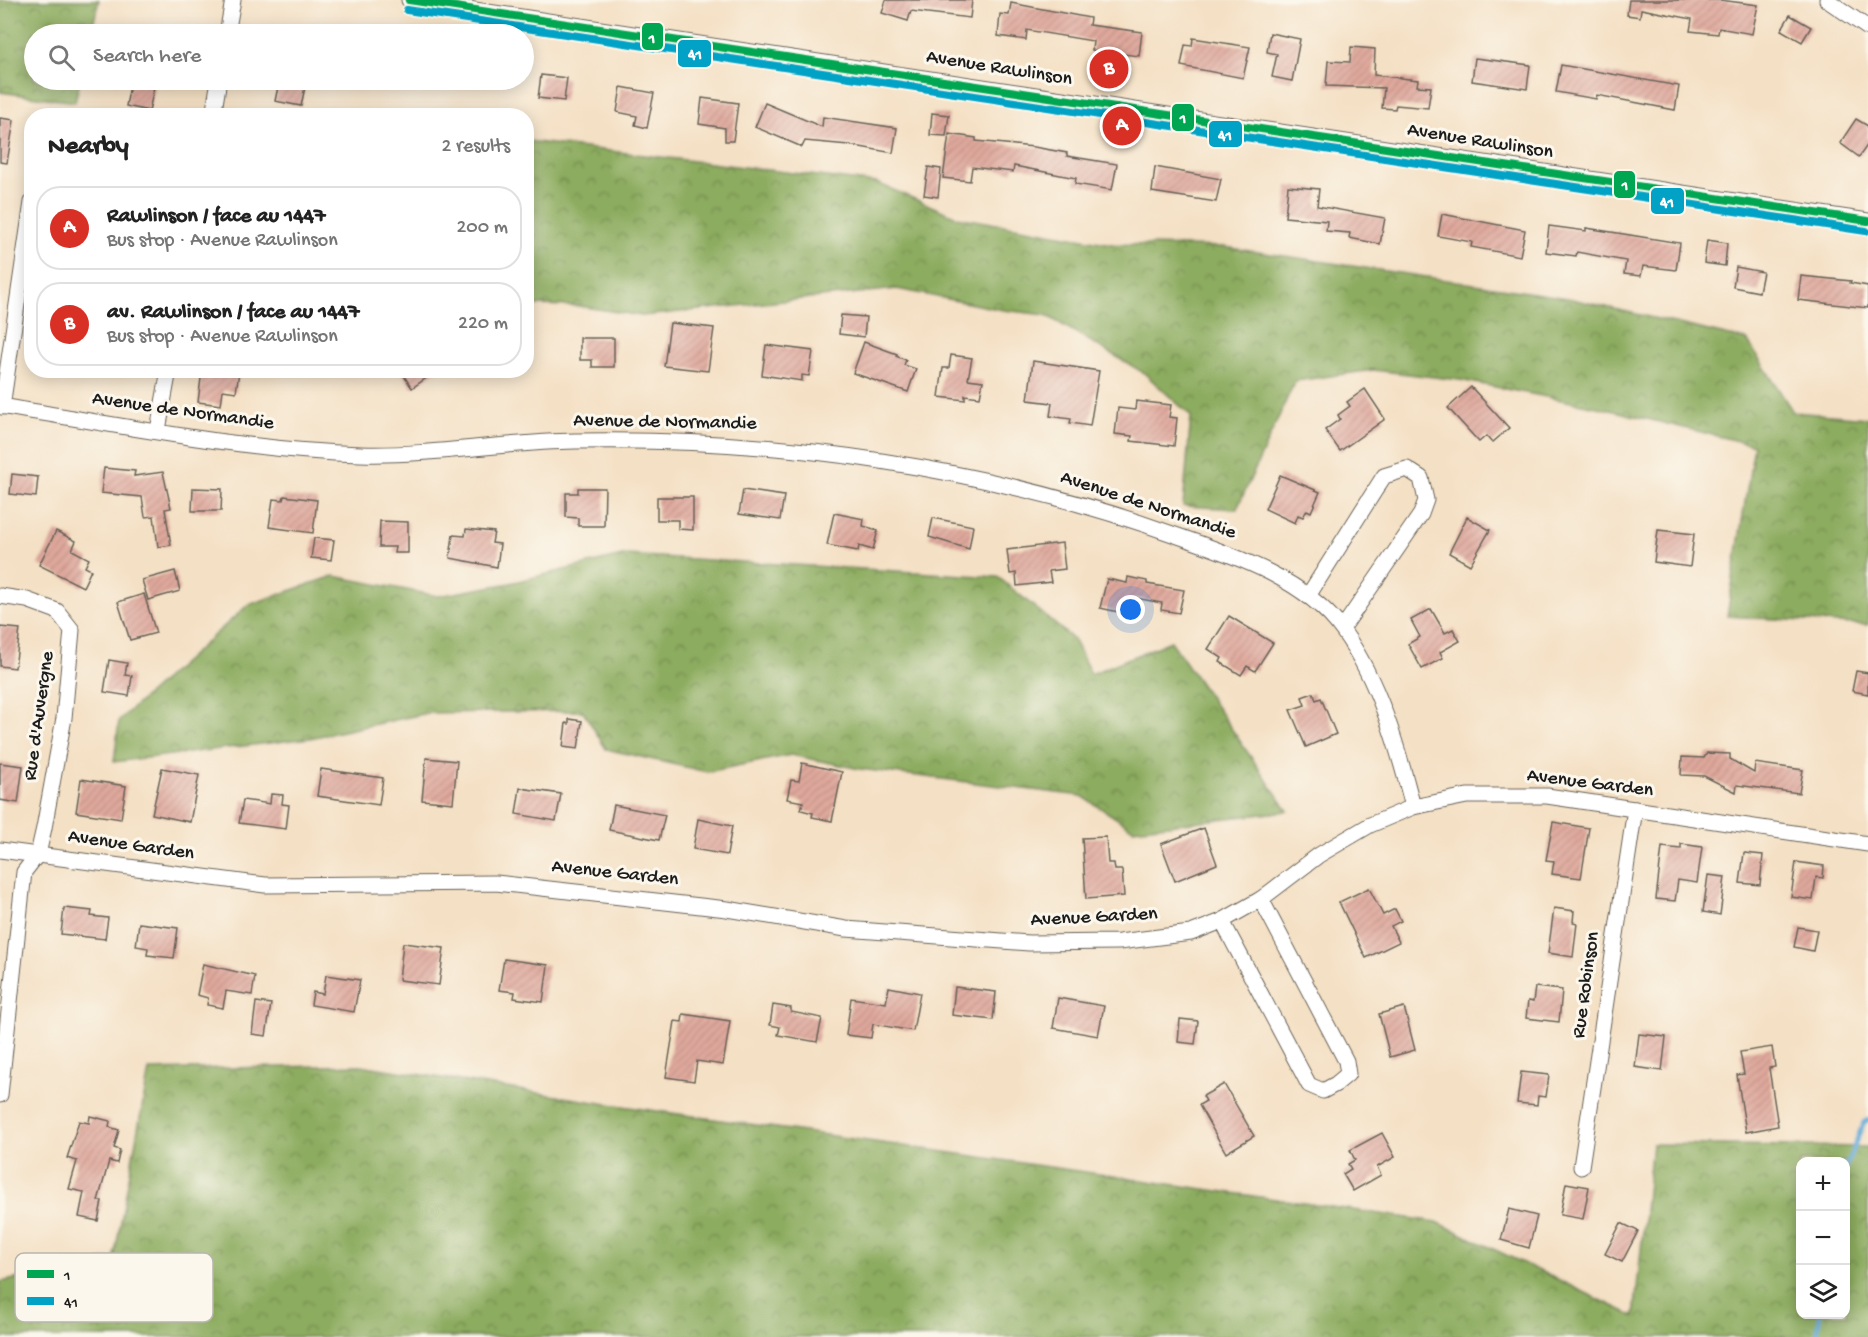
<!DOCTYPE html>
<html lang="en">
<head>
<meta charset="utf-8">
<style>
	body { margin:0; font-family:"Gochi Hand",sans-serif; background:#f6f6f6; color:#222 }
	.controls { position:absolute; right:18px; bottom:18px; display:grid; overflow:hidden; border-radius:12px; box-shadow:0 3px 15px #0003 }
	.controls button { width:54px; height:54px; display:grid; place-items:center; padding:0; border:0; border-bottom:2px solid #e0e0e0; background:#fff; color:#222; font:30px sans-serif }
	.you { position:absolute; left:1131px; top:610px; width:21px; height:21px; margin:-15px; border:4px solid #fff; border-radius:50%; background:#1a73e8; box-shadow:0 0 0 9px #1a73e833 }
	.badge { display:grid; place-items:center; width:39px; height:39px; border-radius:50%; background:#d93025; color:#fff; font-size:20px; font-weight:700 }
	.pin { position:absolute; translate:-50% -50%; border:3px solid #fff; box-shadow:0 2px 6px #0006 }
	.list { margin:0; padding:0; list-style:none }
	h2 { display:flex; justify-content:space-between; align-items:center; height:78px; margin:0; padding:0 24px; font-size:26px }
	h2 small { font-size:20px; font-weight:400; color:#767676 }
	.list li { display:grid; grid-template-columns:39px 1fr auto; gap:18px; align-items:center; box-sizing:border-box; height:84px; margin:0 12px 12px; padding:0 12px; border:2px solid #e0e0e0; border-radius:24px }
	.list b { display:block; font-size:22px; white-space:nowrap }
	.list p { margin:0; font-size:20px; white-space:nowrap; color:#767676 }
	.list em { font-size:20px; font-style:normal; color:#767676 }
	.icon { flex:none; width:33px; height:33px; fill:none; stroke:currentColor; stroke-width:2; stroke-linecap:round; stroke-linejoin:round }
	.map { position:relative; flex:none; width:1868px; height:1337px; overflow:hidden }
	.search { position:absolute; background:#fff; box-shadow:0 3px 15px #0003; left:24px; top:24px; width:510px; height:66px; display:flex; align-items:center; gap:15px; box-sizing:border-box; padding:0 21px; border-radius:33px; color:#767676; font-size:22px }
	.panel { position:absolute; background:#fff; box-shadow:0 3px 15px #0003; left:24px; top:108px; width:510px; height:270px; border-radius:24px }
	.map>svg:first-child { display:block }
	.forest { fill:url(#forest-crowns); stroke:#54643e; stroke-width:1.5; fill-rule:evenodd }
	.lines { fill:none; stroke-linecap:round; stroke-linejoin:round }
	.stream { stroke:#60aad8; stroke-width:4.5 }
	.building { fill:url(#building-hatch) }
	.minor-casing { stroke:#686157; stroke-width:17 }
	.minor { stroke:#fff; stroke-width:15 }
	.bus-1-casing { stroke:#fbf7ec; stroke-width:12 }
	.bus-2-casing { stroke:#fbf7ec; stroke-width:12 }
	.bus-1 { stroke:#00a651; stroke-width:8 }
	.bus-2 { stroke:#01a2c5; stroke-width:8 }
	.labels { text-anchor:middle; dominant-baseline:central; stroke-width:6; stroke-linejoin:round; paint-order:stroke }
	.street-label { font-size:20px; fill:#1c1c1c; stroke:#fbf7ec }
	.key { fill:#fbf7ec; stroke:#b8b5ae; stroke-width:1.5 }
	.key-label { font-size:16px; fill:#1c1c1c }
	.line-badge { stroke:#fbf7ec; stroke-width:2 }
	.badge-label { font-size:16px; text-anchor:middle; font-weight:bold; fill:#fff }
</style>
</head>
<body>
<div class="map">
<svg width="1868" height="1337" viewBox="0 0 1868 1337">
	<defs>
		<pattern id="forest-crowns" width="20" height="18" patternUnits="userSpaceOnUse" patternTransform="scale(1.5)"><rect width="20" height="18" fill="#8cac5f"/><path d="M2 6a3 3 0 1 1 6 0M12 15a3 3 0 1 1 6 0" fill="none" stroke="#728b4e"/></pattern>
		<pattern id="building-hatch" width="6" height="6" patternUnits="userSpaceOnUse" patternTransform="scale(1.5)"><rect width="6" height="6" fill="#dfa89c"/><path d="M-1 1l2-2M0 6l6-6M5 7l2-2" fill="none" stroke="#bf9086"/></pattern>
	</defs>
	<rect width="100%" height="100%" fill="#fbf7ec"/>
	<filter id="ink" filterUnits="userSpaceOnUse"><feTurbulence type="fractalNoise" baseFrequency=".0167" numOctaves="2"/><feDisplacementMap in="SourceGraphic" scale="12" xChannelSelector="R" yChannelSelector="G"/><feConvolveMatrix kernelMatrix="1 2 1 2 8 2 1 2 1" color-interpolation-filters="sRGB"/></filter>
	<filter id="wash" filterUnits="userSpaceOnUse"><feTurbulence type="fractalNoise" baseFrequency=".008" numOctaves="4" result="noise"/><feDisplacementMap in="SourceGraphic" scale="24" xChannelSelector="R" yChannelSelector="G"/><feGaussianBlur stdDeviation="1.35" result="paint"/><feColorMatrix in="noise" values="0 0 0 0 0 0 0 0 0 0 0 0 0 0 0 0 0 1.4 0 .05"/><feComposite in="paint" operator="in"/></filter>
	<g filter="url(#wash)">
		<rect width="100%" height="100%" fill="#f4e0c4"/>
		<g class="forest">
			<path d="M0,0H99L91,34H34V80H80L75,102L0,92Z"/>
			<path d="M527,141L877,183L957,217L1112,244L1224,247L1568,298L1747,340L1793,412L1868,418V625L1727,616L1754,445L1602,408L1460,380L1373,370L1295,381L1237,509L1183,506L1191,416L1144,373L1046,315L1003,310L897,289L642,316L579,306L527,305Z"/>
			<path d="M626,555L998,577L1073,639L1091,674L1171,641L1288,811L1133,829L1082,796L860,769L791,755L707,772L606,749L583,711L428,713L310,738L114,762L119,720L248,605L334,576L438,596L510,583Z"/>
			<path d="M360,1065L608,1104L1437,1222L1634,1316L1652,1144L1868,1147V1330L1867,1337H0V1282L114,1258L149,1070ZM1800,1162H1846V1314H1800Z"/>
		</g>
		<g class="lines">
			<g class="stream">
				<path d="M1846,1166L1864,1122L1868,1120"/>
				<path d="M1817,1337L1820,1314"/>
			</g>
		</g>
		<g id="blocks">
			<g class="building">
				<path d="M886,0H972L970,18L911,11L908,21L882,13Z"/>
				<path d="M1629,0H1720L1758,5L1752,34L1719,28L1718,34L1690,31L1692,19L1641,9L1640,17L1627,15Z"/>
				<path d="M1011,3L1090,18L1089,25L1142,32L1139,56L1092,50L1093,41L1027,30L1026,40L998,36L1000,14L1009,15Z"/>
				<path d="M1790,15L1811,27L1802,42L1781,30Z"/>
				<path d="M1270,33L1300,39L1292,81L1272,77L1277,54L1267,52Z"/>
				<path d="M1193,38L1250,47L1243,78L1181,66L1185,45L1192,46Z"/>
				<path d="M1351,47L1375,49L1374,75L1418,80L1417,86L1431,87L1428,108L1396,105L1395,109L1382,108L1384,88L1326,86L1328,61L1350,62Z"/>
				<path d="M1475,58L1530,65L1527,89L1472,81Z"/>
				<path d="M1561,65L1679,86L1675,110L1597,95L1596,99L1556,92Z"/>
				<path d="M541,75L567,78L564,101L538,98Z"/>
				<path d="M131,80L155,83L149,111L126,106Z"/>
				<path d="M279,82L305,87L301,106L275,101Z"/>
				<path d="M621,87L654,93L647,128L635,125L637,116L617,112Z"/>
				<path d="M702,98L738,103L733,141H725V128L699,124Z"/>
				<path d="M765,103L822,127L823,117L897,128L893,153L849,145L805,141L802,147L755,127Z"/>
				<path d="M932,113L949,115L946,136L930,135Z"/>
				<path d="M0,118L14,120L7,163L0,162Z"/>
				<path d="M1856,119L1868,126V144L1859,157L1840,143Z"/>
				<path d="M949,134L976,138V141L1034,147L1067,153V156L1117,164L1112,190L1075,184L1076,178L1014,166L1013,172L972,167L970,181L943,178Z"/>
				<path d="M928,167L941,169L938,197L924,195Z"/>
				<path d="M1155,167L1221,179L1216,202L1152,192Z"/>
				<path d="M1288,186L1319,189L1317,206L1385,218L1380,244L1349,238L1350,233L1326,231L1327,221L1285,217Z"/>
				<path d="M1442,214L1525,230L1520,256L1471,247L1472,242L1438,236Z"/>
				<path d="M1549,226L1586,231V228L1680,243L1676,270L1643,266L1641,276L1624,274L1626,261L1577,252L1576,256L1546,252Z"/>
				<path d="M1707,240L1727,243L1725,266L1704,263Z"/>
				<path d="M1736,267L1763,272L1759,292L1733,287Z"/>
				<path d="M1801,276L1851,281L1850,283L1868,286V308L1798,300Z"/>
				<path d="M841,315L866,317L864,337L839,334Z"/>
				<path d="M670,323L714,328L708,371L664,366Z"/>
				<path d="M580,338H614V367H592V360H580Z"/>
				<path d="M864,342L897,354L896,356L906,360L904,365L916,369L908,392L853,373Z"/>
				<path d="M766,345L813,351L809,376L802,375V381L762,375Z"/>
				<path d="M951,355L972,358L968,379L983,381L980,397L965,395V400L939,397L943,368H949Z"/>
				<path d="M1033,361L1099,371L1090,426L1070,423L1071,419L1050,416L1052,403L1028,400Z"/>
				<path d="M202,370L239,372L236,392L223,390L221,405L198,402Z"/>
				<path d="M400,370H438L412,388Z"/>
				<path d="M1471,387L1509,428L1492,443L1486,436L1479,442L1448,408Z"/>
				<path d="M1365,389L1385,419L1340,451L1325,430L1340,419L1338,415L1350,406L1347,402Z"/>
				<path d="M1136,401L1171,405L1169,417L1177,418L1174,446L1131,441L1132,436L1115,434L1118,408L1135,410Z"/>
				<path d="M104,468L135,471L134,476L163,472L171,508L165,509L171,545L158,547L154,516L145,517L142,497L101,493Z"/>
				<path d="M12,474L38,477L36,497L10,494Z"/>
				<path d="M1280,475L1320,492L1311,512L1307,510L1303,517L1298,515L1295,523L1265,509Z"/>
				<path d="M193,488L222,489L221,511H192Z"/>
				<path d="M578,488H605L604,526H578V518L566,517V493H578Z"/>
				<path d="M743,490L784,496L780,520L739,514Z"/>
				<path d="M284,496L317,500L313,533L269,527L273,499L283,500Z"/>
				<path d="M657,497H693V530L678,529V520H657Z"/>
				<path d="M834,513L864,519L863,526L878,530L873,550L859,546L858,551L827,545Z"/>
				<path d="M1467,517L1490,530L1470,565L1449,553Z"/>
				<path d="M933,518L973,526L969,549L929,537Z"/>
				<path d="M380,521L408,522V553H394L395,547H379Z"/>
				<path d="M466,529L494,532L492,543L500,544L497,567L450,558L453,535L465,536Z"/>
				<path d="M1658,530L1694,534L1690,567L1654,562Z"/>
				<path d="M56,531L76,541L72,550L89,559L85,567L91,570L83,587L39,565Z"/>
				<path d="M314,538L334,540L331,560L311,558Z"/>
				<path d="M1062,543L1065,569L1049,571L1051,582L1017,586L1016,573L1010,574L1007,550Z"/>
				<path d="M175,571L180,591L148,600L142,580Z"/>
				<path d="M1128,577L1147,581V584L1184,590L1179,613L1161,610L1162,603L1136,598L1132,615L1100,608L1107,579L1127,583Z"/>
				<path d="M144,594L156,633L130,640L118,602Z"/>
				<path d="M1431,609L1445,633L1453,629L1460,641L1440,652L1443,658L1422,669L1408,644L1420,637L1411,620Z"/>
				<path d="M1229,616L1273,643L1255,671L1247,666L1241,675L1220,662L1222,658L1208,649Z"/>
				<path d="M0,627L20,629L15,668L0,666Z"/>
				<path d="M109,660L127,663L125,675L132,676L129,696L104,692Z"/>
				<path d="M1856,671L1868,673V694L1852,691Z"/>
				<path d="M1313,693L1316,700L1321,698L1336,734L1306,747L1290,710L1305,705L1302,697Z"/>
				<path d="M569,719L582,721L578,749L563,747L566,723L569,724Z"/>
				<path d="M1707,753L1730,754V759L1754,773L1755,763L1803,770L1799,793L1737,785L1736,792L1704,776L1681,775L1682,757L1704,758Z"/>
				<path d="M426,758L457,761L453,803L422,800Z"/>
				<path d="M0,763L23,766L18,803L0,800Z"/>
				<path d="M802,763L842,772L832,821L812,817L813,813L801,810L803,802L787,799L791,780L799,781Z"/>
				<path d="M162,768L199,775L190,822L152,814Z"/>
				<path d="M321,769L383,778L379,805L317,796Z"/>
				<path d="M81,779L126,786L121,819L76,812Z"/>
				<path d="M520,788L561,794L556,821L516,814Z"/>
				<path d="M271,794L283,795L282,804L289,805L286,829L239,823L243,800L270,804Z"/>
				<path d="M614,805L665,815L659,840L609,830Z"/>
				<path d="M698,819L732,826L727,855L693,849Z"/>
				<path d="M1553,822L1589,828L1581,878L1552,874L1554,861L1546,860Z"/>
				<path d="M1204,828L1217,864L1175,881L1161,844Z"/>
				<path d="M1106,837L1108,863H1114L1115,870H1122L1124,896L1086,899L1082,838Z"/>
				<path d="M1681,844L1702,847L1697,883L1678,880L1675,901L1656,899L1662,847L1681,849Z"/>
				<path d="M1744,853L1763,855L1760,885L1740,883Z"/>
				<path d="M1796,862L1824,866L1823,878L1816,877L1813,900L1791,897Z"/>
				<path d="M1708,875L1725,877L1720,915L1703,912Z"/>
				<path d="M1369,888L1383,915L1395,909L1401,921L1391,926L1399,942L1366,958L1339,902Z"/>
				<path d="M64,908L92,911L91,916L108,918L105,939L61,934Z"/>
				<path d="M1554,908L1574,911L1573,922L1577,923L1573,957L1548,953Z"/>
				<path d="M139,923L178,928L174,958L147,955L148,948L136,946Z"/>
				<path d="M1798,927L1817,930L1813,951L1794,947Z"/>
				<path d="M403,943L444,948L439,985L399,980Z"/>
				<path d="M504,959L548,965L543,1002L514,998L515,992L499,990Z"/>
				<path d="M203,964L255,976L252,995L226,991L223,1008L207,1005L208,998L197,995Z"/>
				<path d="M326,975L360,980L354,1012L311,1005L313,992L323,994Z"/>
				<path d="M889,987L920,993L913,1031L873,1024L871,1038L846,1035L851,998L886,1003Z"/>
				<path d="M955,987L996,992L993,1020L952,1015Z"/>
				<path d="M1535,987L1562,990L1559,1022L1526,1018L1528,1001L1533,1002Z"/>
				<path d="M1058,998L1104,1006L1098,1036L1053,1028Z"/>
				<path d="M256,1002L271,1004L266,1036L252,1034Z"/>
				<path d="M773,1005L791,1008V1012L822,1018L817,1042L778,1035L780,1027L770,1025Z"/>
				<path d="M1404,1007L1415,1050L1390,1057L1379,1014Z"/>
				<path d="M683,1014L730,1021L723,1065L697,1061L694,1081L666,1077L675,1021L682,1022Z"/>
				<path d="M1180,1019L1198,1021L1195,1044L1178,1042Z"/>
				<path d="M1639,1034L1666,1037L1662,1071L1635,1067Z"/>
				<path d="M1772,1047L1775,1067L1769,1068L1778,1126L1746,1132L1737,1075L1744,1074L1740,1052Z"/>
				<path d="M1521,1072L1549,1075L1546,1097L1538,1096L1537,1105L1517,1103Z"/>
				<path d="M1224,1084L1254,1136L1226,1153L1199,1105L1206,1101L1203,1096Z"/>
				<path d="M90,1116L110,1121L109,1127L119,1130L114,1148L120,1150L117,1163L109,1161L98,1201H102L98,1221L79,1217L84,1192L69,1189L77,1161L67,1158L79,1121L89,1123Z"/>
				<path d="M1382,1133L1395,1157L1377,1167L1381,1175L1353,1191L1343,1174L1351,1169L1348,1164L1355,1160L1350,1150Z"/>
				<path d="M1566,1183L1589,1187L1583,1219L1560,1215Z"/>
				<path d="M1509,1209L1537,1216L1529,1248L1501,1240Z"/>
				<path d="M1621,1223L1638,1231L1622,1262L1605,1254Z"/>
			</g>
		</g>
	</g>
	<g filter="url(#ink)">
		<use href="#blocks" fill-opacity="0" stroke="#686157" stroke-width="1.5"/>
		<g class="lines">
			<defs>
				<g id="minor">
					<path d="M409,0L1868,221"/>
					<path d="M1827,0L1868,28"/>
					<path d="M227,34L233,0"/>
					<path d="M213,116L219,80"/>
					<path d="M0,406C119,425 240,450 361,454C432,456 504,442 575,441C780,437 988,467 1181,537C1236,556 1308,581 1343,631C1379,681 1398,748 1413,807"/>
					<path d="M2,407L32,202"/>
					<path d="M158,430L169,370"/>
					<path d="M0,596L27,600L57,611L72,630L64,718L44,828L38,854L24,872L0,1095"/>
					<path d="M1308,596L1384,476L1407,469L1421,478L1426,500L1421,514L1342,629"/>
					<path d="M0,850L265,885L496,883L727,909L846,929L1029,943L1119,942L1191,933L1222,921L1261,899L1319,855L1370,825L1413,807L1467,796H1547L1868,844"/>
					<path d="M1222,921L1309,1085L1323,1091L1336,1084L1348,1074L1346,1061L1261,899"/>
					<path d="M1581,1167L1635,809"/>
				</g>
			</defs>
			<use href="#minor" class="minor-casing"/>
			<use href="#minor" class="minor"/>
			<defs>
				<path id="bus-1" d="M409,0L1868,221"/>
				<path id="bus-2" d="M407,10L1866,231"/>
			</defs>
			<use href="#bus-1" class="bus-1-casing"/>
			<use href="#bus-2" class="bus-2-casing"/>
			<use href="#bus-1" class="bus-1"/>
			<use href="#bus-2" class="bus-2"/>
		</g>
	</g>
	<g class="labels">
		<g class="street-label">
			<text transform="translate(999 69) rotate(9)">Avenue Rawlinson</text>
			<text transform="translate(1480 142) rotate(9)">Avenue Rawlinson</text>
			<text transform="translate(183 412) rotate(8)">Avenue de Normandie</text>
			<text transform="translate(665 423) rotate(1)">Avenue de Normandie</text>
			<text transform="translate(1148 506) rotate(18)">Avenue de Normandie</text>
			<text transform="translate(40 716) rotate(-82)">Rue d'Auvergne</text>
			<text transform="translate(1590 784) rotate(7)">Avenue Garden</text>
			<text transform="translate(131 846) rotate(8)">Avenue Garden</text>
			<text transform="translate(615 874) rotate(6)">Avenue Garden</text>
			<text transform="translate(1094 918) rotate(-3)">Avenue Garden</text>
			<text transform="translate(1587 985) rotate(-82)">Rue Robinson</text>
		</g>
	</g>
	<rect x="15" y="1253" width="198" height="69" rx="9" class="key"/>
	<rect x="27" y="1270" width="27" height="8" fill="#00a651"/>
	<rect x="27" y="1297" width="27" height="8" fill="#01a2c5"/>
	<g class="key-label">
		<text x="64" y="1280">1</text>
		<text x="64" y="1307">41</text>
	</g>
	<g class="line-badge">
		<rect x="641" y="22" width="23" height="29" rx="6" fill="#00a651"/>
		<rect x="677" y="39" width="35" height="29" rx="6" fill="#01a2c5"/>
		<rect x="1171" y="103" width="24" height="29" rx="6" fill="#00a651"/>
		<rect x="1208" y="120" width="35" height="28" rx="6" fill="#01a2c5"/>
		<rect x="1613" y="170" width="23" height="29" rx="6" fill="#00a651"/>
		<rect x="1650" y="187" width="35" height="28" rx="6" fill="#01a2c5"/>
	</g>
	<g class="badge-label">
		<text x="652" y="43">1</text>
		<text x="695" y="59">41</text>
		<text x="1183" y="123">1</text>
		<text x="1225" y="140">41</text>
		<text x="1625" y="190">1</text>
		<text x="1667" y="207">41</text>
	</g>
</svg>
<div class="controls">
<button>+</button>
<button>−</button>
<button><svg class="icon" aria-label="layers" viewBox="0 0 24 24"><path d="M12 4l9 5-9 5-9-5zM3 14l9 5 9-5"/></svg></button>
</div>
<div class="you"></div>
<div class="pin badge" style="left:1122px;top:126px">A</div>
<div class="pin badge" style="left:1109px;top:69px">B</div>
<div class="search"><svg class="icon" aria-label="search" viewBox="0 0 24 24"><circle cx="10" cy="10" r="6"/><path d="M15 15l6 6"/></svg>Search here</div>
<section class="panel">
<h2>Nearby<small>2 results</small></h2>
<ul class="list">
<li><span class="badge">A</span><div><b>Rawlinson / face au 1447</b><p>Bus stop · Avenue Rawlinson</p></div><em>200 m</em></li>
<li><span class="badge">B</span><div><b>av. Rawlinson / face au 1447</b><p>Bus stop · Avenue Rawlinson</p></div><em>220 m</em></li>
</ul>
</section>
</div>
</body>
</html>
